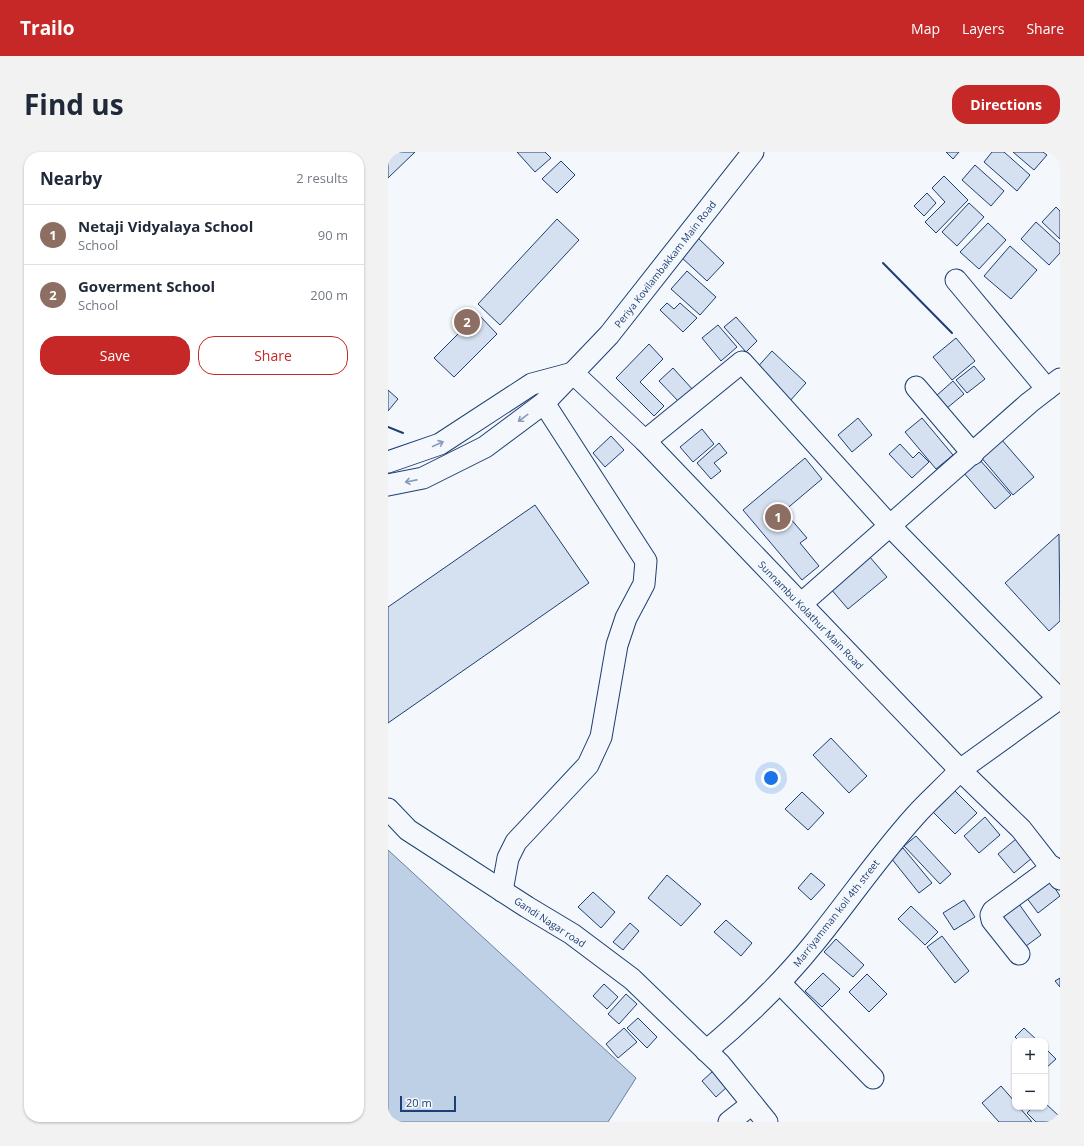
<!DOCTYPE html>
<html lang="en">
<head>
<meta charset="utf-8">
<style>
	body { margin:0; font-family:"Open Sans",sans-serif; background:#f2f2f3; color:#1f2937 }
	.controls { position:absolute; right:12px; bottom:12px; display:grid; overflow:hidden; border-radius:8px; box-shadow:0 1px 3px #0004 }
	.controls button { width:36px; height:36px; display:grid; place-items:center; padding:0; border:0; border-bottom:1px solid #e0e1e3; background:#fff; color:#1f2937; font:20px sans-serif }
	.scale { position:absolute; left:12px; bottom:10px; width:56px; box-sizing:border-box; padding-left:4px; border:2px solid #1d3f73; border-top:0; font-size:11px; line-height:14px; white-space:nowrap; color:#1d3f73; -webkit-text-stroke:3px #f4f7fb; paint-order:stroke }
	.you { position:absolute; left:383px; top:626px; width:14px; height:14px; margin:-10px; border:3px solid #fff; border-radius:50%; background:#1a73e8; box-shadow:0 0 0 6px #1a73e833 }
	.badge { display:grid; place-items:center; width:26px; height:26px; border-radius:50%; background:#c62828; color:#fff; font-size:13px; font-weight:700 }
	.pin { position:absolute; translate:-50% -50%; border:2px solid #fff; box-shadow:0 1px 4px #0006 }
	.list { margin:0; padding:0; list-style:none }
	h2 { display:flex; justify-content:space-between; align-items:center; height:52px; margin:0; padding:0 16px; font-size:17px }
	h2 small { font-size:13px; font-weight:400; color:#747a83 }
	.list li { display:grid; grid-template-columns:26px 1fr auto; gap:12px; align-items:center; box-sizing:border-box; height:60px; padding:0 16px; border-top:1px solid #e0e1e3 }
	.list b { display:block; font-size:15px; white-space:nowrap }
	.list p { margin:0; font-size:13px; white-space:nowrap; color:#747a83 }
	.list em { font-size:13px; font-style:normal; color:#747a83 }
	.actions { display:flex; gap:8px; padding:12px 16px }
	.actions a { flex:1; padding:9px 0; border:1px solid #c62828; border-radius:16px; text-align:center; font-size:14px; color:#c62828 }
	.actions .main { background:#c62828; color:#fff }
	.map { position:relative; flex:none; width:672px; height:970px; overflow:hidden; border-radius:16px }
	header { display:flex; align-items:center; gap:24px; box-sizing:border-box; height:56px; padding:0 20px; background:#c62828; color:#fff }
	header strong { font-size:19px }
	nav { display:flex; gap:22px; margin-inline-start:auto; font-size:14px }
	.intro { display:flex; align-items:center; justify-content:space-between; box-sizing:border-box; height:96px; padding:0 24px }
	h1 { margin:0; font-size:28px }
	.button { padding:10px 18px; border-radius:16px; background:#c62828; color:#fff; font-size:14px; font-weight:700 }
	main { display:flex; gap:24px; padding:0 24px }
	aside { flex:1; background:#fff; border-radius:16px; box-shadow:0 1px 3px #0004 }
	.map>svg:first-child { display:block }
	.water { fill:#bed0e5; stroke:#687fa3 }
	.building { fill:#d5e0f0; stroke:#1d3f73 }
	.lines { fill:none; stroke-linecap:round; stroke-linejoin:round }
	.minor-casing { stroke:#1d3f73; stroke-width:23 }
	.minor { stroke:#f4f7fb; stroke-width:21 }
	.wall { stroke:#1d3f73; stroke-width:2 }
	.oneway { stroke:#889bb7 }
	.labels { text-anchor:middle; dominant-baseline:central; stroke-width:3; stroke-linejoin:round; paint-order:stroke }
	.street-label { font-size:10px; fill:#1d3f73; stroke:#f4f7fb }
</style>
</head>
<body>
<header>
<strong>Trailo</strong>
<nav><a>Map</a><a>Layers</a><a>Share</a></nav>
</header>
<div class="intro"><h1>Find us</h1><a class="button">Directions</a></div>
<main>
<aside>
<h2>Nearby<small>2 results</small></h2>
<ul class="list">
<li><span class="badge" style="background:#8d6e63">1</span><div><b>Netaji Vidyalaya School</b><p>School</p></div><em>90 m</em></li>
<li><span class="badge" style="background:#8d6e63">2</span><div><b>Goverment School</b><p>School</p></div><em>200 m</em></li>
</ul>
<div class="actions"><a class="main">Save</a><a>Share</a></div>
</aside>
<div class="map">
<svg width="672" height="970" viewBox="0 0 672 970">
	<rect width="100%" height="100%" fill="#f4f7fb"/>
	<path class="water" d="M0,698L248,926L220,970H0Z"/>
	<g class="building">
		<path d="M0,0H27L0,26Z"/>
		<path d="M129,0H157L163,6L147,20Z"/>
		<path d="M558,0H571L565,7Z"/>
		<path d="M604,0H616L642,23L629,39L596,10Z"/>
		<path d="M625,0H655L659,3L646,18Z"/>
		<path d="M173,9L187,23L169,41L154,27Z"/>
		<path d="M587,13L616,39L603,54L574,28Z"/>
		<path d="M556,24L580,48L548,81L537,70L557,50L544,36Z"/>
		<path d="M539,41L548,51L536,64L526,54Z"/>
		<path d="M581,51L596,65L569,94L554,80Z"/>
		<path d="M668,55L672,59V87L654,70Z"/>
		<path d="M169,67L191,88L112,173L90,152Z"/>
		<path d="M648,70L672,92V101L661,113L633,87Z"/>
		<path d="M600,71L618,88L591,117L572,100Z"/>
		<path d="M310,86L336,111L319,129L292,104Z"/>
		<path d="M622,94L649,118L623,147L596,124Z"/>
		<path d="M299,119L328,145L312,163L283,137Z"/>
		<path d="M279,151L286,157L292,151L309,166L295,180L272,158Z"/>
		<path d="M90,162L109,182L66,225L46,206Z"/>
		<path d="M348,165L369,189L358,200L336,175Z"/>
		<path d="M330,173L349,195L333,209L314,186Z"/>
		<path d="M568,186L587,209L564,228L545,205Z"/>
		<path d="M261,192L275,207L252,230L276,254L266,264L228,226Z"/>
		<path d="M384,199L418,231L401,250L366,219Z"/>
		<path d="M586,214L597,227L579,241L568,228Z"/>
		<path d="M285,216L306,239L293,252L271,229Z"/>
		<path d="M565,229L576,242L559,256L548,244Z"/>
		<path d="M0,238L10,247L0,259Z"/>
		<path d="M470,266L484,283L464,300L450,283Z"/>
		<path d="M534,266L565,303L548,317L517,280Z"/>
		<path d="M314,277L326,292L305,310L292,295Z"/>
		<path d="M223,284L236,298L217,315L205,301Z"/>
		<path d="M613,287L646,325L625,343L592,304Z"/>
		<path d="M331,291L339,301L326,311L333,319L323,327L309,311Z"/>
		<path d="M512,292L525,306L531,300L541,310L524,326L501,302Z"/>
		<path d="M417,306L434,327L396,359L419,386L412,391L431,414L414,428L355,358Z"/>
		<path d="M591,307L623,343L607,357L575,320Z"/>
		<path d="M147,353L201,431L0,571V455Z"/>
		<path d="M671,382L672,469L661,479L617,431Z"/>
		<path d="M481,404L499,425L460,457L442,436Z"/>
		<path d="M443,586L479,624L461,641L425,603Z"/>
		<path d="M566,638L589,661L567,682L544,659Z"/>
		<path d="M414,640L436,661L420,678L397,657Z"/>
		<path d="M597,665L612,683L591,701L576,684Z"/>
		<path d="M528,684L563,722L552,732L516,694Z"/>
		<path d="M628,687L644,706L626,721L610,702Z"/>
		<path d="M515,696L544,731L531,741L503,706Z"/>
		<path d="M423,721L437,733L423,748L410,736Z"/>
		<path d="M279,723L313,752L293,774L260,746Z"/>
		<path d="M661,727L672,744L650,761L638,745Z"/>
		<path d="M205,740L227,760L213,776L190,755Z"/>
		<path d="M576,748L587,765L566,778L555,761Z"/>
		<path d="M631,752L653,783L634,797L610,767Z"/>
		<path d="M523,754L550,780L537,793L510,767Z"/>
		<path d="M338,768L364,791L353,804L326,780Z"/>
		<path d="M242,771L251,779L235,798L225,790Z"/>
		<path d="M554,784L581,819L567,831L539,795Z"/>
		<path d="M448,787L476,813L465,825L436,800Z"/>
		<path d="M435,821L452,837L434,855L417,839Z"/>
		<path d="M479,822L499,842L481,860L461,840Z"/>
		<path d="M672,826V835L667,829Z"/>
		<path d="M216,832L230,845L219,857L205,844Z"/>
		<path d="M238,842L249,852L231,872L220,862Z"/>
		<path d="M250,866L269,885L259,896L239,876Z"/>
		<path d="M236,876L249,890L230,906L218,892Z"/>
		<path d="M636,876L650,889H631L627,885Z"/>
		<path d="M657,896L668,907L658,916L657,915Z"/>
		<path d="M325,919L339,935L328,945L314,929Z"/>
		<path d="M613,934L627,950V955H631L644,970H611L594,951Z"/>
		<path d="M657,951L672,965V970H648L639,961L645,955H657Z"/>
	</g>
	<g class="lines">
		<defs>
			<g id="minor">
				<path d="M568,128L659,237"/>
				<path d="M185,221L257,289L572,618L672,546"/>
				<path d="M528,235L585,302"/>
				<path d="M257,289L354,210L502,374L671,547"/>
				<path d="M0,310L52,292L144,232L185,221"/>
				<path d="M0,333L35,326L97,295L156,251L221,183L365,0"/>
				<path d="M413,452L641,251L672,227"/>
				<path d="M0,657L20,678L139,755L184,782L244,827L332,912L379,970"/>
				<path d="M114,739L120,706L128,690L200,613L213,585L229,493L238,466L256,432L258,409L156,251"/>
				<path d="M631,802L604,768L603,763L605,759L665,715"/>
				<path d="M392,831L485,926"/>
				<path d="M318,899C359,865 394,831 427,790C461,748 491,704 527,664C541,648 558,634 572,618L633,677L672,727"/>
				<path d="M341,970L364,952"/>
			</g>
		</defs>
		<use href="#minor" class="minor-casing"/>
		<use href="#minor" class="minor"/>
		<g class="wall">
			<path d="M495,111L564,181"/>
			<path d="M0,275L15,281"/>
		</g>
	</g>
	<defs><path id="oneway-shaft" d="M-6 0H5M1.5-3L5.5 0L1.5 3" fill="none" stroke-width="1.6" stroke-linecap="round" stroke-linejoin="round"/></defs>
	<g class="oneway">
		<use href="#oneway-shaft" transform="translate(135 266) rotate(143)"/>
		<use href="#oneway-shaft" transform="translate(50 292) rotate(-24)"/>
		<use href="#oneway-shaft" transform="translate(23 329) rotate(169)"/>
	</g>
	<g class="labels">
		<g class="street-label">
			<text transform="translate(277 112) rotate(-52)">Periya Kovilambakkam Main Road</text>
			<text transform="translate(423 463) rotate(46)">Sunnambu Kolathur Main Road</text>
			<text transform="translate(448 761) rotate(-52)">Marriyamman koil 4th street</text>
			<text transform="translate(162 770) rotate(33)">Gandi Nagar road</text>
		</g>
	</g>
</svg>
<div class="controls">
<button>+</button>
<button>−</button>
</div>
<div class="scale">20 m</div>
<div class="you"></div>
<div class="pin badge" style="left:390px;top:365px;background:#8d6e63">1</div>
<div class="pin badge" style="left:79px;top:170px;background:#8d6e63">2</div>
</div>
</main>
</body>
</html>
